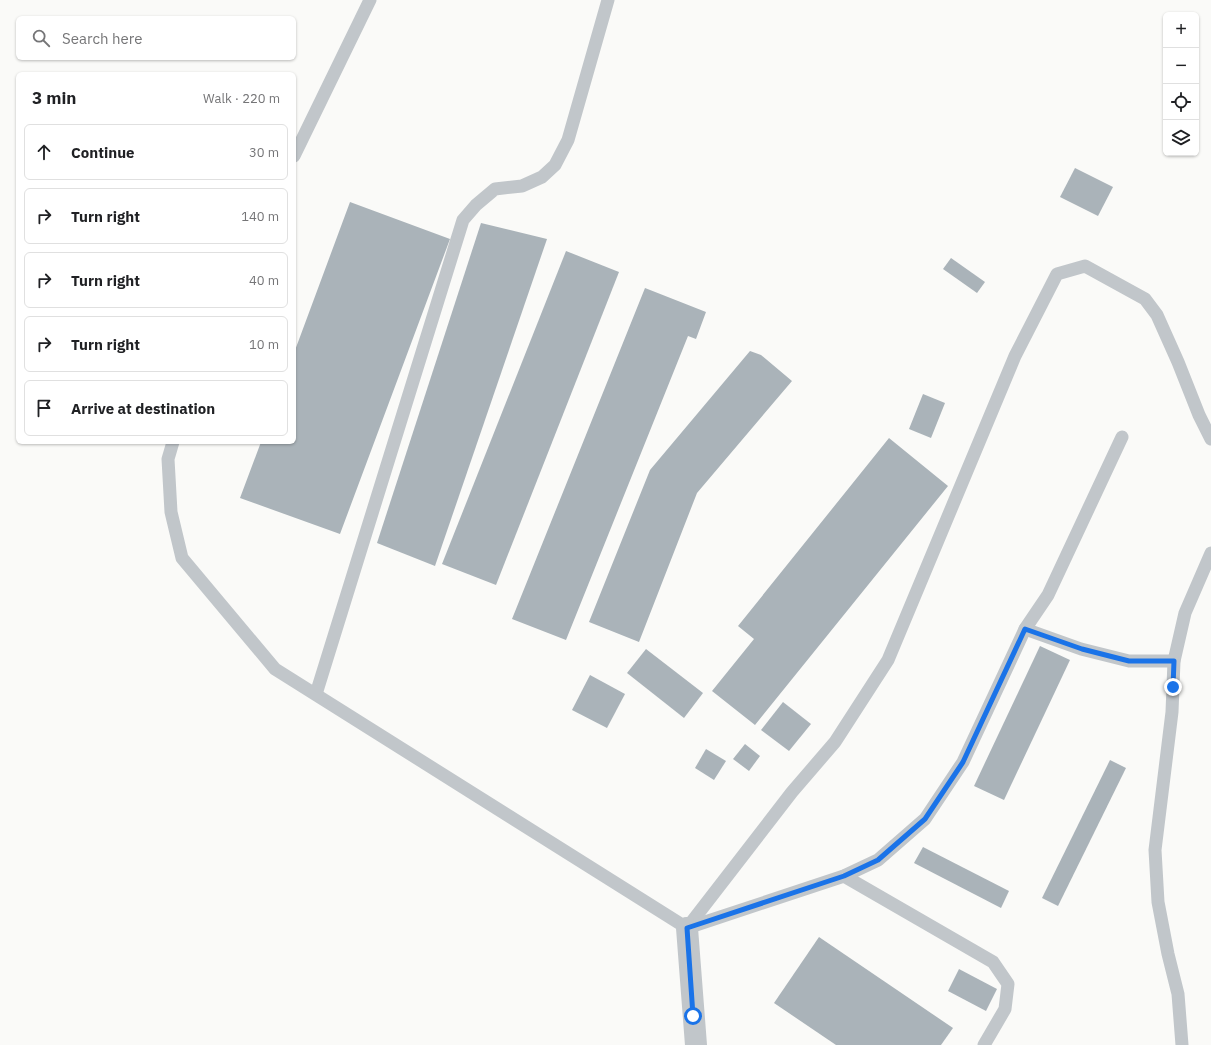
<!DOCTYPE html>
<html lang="en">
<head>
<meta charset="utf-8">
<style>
	body { margin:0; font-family:"IBM Plex Sans",sans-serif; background:#f2f2f2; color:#202124 }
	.controls { position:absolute; right:12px; top:12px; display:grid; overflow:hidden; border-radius:6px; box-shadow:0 1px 3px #0004 }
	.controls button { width:36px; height:36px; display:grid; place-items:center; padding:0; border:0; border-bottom:1px solid #e0e0e0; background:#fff; color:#202124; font:20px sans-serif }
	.stop { position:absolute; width:12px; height:12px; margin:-9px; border:3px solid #1a73e8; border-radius:50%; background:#fff }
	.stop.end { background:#1a73e8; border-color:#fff; box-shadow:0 1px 4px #0008 }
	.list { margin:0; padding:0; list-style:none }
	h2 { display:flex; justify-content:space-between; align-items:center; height:52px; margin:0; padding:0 16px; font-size:17px }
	h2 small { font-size:13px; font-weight:400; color:#757577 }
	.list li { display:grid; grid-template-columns:26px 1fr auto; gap:12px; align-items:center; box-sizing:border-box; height:56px; margin:0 8px 8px; padding:0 8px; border:1px solid #e0e0e0; border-radius:6px }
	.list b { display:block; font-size:15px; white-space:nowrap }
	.list em { font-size:13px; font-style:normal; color:#757577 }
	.icon { flex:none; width:22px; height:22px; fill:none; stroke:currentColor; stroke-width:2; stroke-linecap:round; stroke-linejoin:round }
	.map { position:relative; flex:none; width:1211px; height:1045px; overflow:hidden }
	.search { position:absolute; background:#fff; box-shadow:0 1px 3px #0004; left:16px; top:16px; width:280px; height:44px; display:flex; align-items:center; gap:10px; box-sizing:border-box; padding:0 14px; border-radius:6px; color:#757577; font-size:15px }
	.panel { position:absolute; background:#fff; box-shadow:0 1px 3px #0004; left:16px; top:72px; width:280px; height:372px; border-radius:6px }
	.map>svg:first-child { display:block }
	.building { fill:#aab3b9 }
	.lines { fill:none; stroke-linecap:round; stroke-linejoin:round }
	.lane { stroke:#c1c6ca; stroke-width:13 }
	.street { stroke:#c1c6ca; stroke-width:22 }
	.route { stroke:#1a73e8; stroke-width:5 }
</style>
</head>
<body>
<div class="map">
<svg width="1211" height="1045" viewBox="0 0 1211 1045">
	<rect width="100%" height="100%" fill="#fafaf8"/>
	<g class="building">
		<path d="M1075,168L1113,187L1098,216L1060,197Z"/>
		<path d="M350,202L450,239L340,534L240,498L261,442H294V353Z"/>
		<path d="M481,223L547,239L435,566L377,543Z"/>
		<path d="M566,251L619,272L496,585L442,564Z"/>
		<path d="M951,258L985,282L977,293L943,269Z"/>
		<path d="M645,288L706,312L696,339L688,336L566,640L512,619Z"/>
		<path d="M750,351L761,355L792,381L697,493L639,642L589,622L650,470Z"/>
		<path d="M923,394L945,403L931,438L909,429Z"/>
		<path d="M889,438L948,486L755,725L712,691L754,639L738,626Z"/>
		<path d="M1040,646L1070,660L1004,800L974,786Z"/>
		<path d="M646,649L703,693L684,718L627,673Z"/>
		<path d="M590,675L625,694L607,728L572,710Z"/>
		<path d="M783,702L811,724L789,751L761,730Z"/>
		<path d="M745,744L760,756L749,771L733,759Z"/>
		<path d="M706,749L726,761L714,780L695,768Z"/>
		<path d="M1110,760L1126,768L1058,906L1042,898Z"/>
		<path d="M923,847L1009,891L1001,908L914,863Z"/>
		<path d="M819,937L953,1028L941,1045H836L774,1003Z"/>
		<path d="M959,969L997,989L986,1011L948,991Z"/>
	</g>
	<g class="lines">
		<g class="lane">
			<path d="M294,156L370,0"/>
			<path d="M173,442L168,459L171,512L182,558L275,669L687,928"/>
			<path d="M1025,629L1081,649L1129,661H1174"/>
			<path d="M316,694L463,220L476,205L495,189L522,186L542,177L555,165L568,140L608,0"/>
			<path d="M844,876L993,962L1008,984L1005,1009L984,1045"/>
			<path d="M687,928L792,792L835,742L888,660L1015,356L1057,274L1085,266L1145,299L1157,315L1178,362L1199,415L1211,439"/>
			<path d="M687,928L844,876L878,860L925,819L963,762L1025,629L1048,595L1122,437"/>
			<path d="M1182,1045L1178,994L1168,954L1158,902L1155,850L1172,712L1174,661L1185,613L1211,553"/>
		</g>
		<path class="street" d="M687,928L696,1045"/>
	</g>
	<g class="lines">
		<path class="route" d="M693,1016L687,928L844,876L878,860L925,819L963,762L1025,629L1082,649L1129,661H1174L1173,687"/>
	</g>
</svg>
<div class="controls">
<button>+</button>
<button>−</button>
<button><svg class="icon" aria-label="locate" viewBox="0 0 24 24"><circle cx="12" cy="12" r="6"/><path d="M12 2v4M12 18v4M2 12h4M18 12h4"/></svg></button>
<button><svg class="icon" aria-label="layers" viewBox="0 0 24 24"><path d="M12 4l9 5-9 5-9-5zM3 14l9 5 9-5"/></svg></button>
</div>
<div class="stop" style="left:693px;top:1016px"></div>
<div class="stop end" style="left:1173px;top:687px"></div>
<div class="search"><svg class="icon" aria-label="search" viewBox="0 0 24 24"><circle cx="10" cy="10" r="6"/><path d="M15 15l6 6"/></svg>Search here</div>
<section class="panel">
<h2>3 min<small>Walk · 220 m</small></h2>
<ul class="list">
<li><svg class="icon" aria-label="ahead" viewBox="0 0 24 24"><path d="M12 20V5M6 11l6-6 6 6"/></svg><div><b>Continue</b></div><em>30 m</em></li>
<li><svg class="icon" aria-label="right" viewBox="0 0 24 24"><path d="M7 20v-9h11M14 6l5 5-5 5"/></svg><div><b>Turn right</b></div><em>140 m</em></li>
<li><svg class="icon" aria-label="right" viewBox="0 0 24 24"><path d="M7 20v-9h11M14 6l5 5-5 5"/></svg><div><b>Turn right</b></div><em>40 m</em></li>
<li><svg class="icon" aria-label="right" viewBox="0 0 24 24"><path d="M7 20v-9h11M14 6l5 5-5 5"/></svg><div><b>Turn right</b></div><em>10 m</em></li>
<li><svg class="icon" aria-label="arrive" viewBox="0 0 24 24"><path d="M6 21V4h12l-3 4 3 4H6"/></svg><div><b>Arrive at destination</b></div></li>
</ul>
</section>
</div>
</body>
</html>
